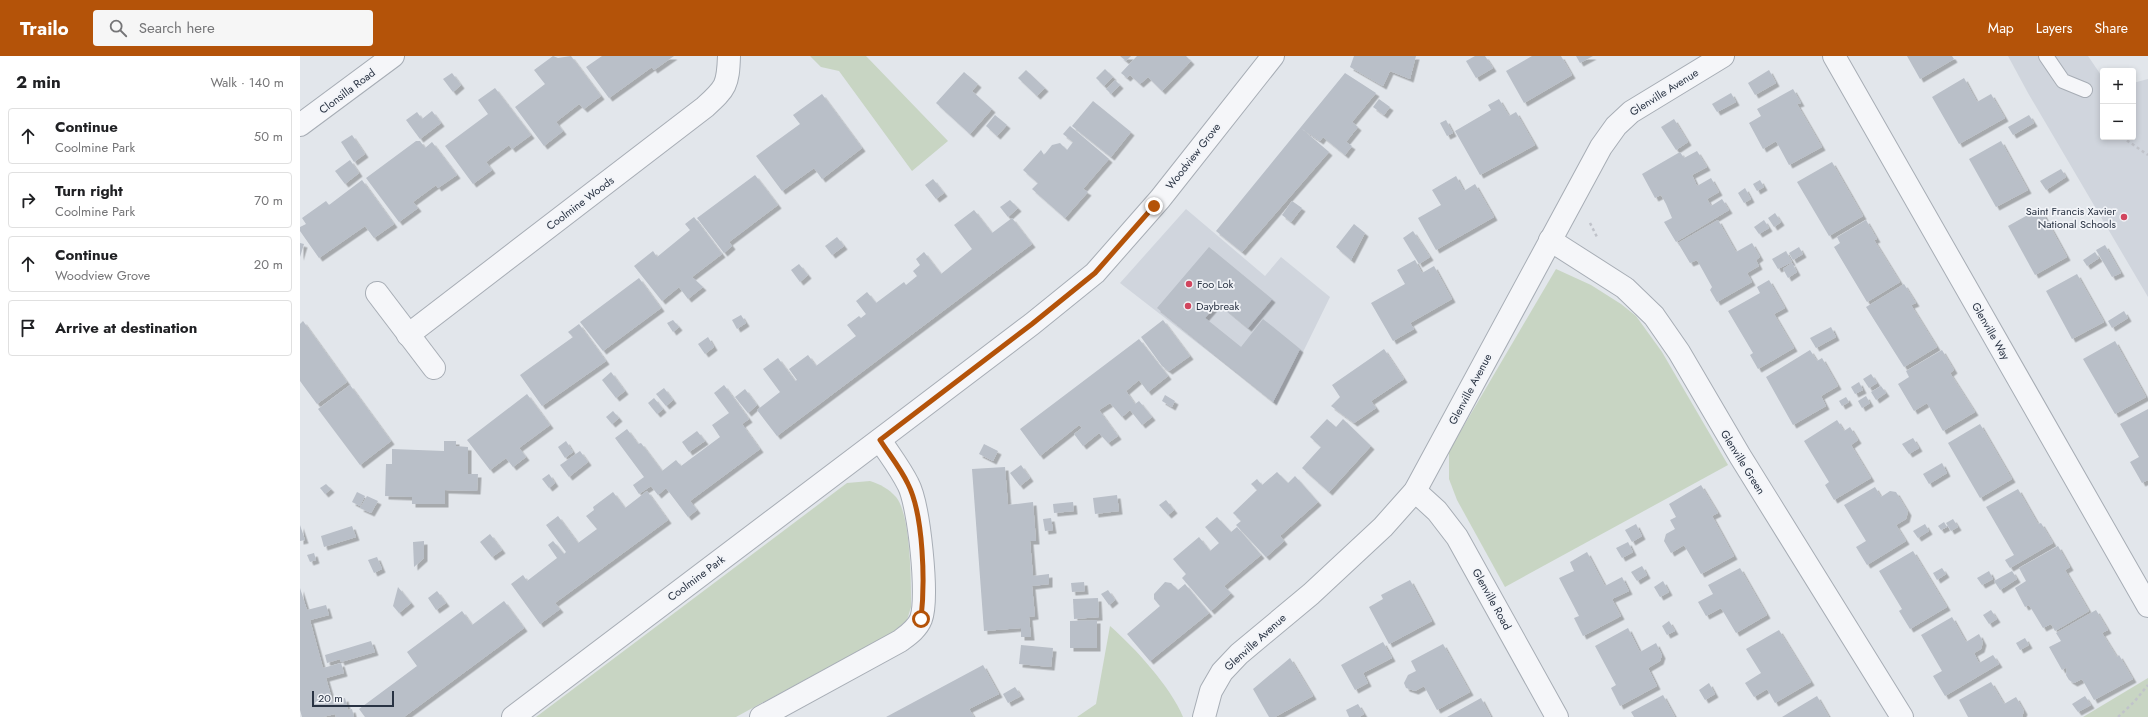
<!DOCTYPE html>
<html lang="en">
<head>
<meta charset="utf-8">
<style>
	body { margin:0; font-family:Jost,sans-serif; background:#f6f6f6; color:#202124 }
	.controls { position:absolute; right:12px; top:12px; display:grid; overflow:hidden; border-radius:4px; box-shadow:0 2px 6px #0003 }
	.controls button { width:36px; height:36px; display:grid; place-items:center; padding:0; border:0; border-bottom:1px solid #e0e0e0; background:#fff; color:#202124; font:20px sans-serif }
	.scale { position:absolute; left:12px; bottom:10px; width:82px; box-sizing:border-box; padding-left:4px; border:2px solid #293343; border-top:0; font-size:11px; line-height:14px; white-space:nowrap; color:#293343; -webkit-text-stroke:3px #f2f4f8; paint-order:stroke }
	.stop { position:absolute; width:12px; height:12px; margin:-9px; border:3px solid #b45309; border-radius:50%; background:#fff }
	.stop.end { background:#b45309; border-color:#fff; box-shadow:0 1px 4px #0008 }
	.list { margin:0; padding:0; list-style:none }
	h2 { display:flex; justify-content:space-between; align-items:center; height:52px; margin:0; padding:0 16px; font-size:17px }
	h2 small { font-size:13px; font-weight:400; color:#757577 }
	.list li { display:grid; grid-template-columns:26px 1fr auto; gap:12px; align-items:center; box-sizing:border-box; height:56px; margin:0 8px 8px; padding:0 8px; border:1px solid #e0e0e0; border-radius:4px }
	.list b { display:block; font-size:15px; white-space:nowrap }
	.list p { margin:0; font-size:13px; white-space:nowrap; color:#757577 }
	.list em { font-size:13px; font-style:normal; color:#757577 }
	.icon { flex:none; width:22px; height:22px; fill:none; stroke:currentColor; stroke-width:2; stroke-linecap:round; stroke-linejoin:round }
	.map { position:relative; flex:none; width:1848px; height:661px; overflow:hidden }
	header { display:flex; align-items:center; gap:24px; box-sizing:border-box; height:56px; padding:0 20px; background:#b45309; color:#fff }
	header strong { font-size:19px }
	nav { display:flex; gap:22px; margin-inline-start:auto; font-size:14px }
	.search { width:280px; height:36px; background:#f6f6f6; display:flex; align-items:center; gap:10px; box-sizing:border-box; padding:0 14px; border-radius:4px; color:#757577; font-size:15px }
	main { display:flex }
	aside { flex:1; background:#fff }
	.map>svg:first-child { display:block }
	.built { fill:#d0d5dd }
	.green { fill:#c8d5c3 }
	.building { fill:#b9bfc8; filter:url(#shadow) }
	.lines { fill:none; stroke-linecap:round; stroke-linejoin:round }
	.service-casing { stroke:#a7adb5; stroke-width:16 }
	.minor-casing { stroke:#a7adb5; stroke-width:24 }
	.tertiary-casing { stroke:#a7adb5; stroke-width:24 }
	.path { stroke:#c0c3ca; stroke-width:2.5; stroke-dasharray:3 3; stroke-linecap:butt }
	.service { stroke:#f5f6f9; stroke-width:14 }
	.minor { stroke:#f5f6f9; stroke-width:22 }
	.tertiary { stroke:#f5f6f9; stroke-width:22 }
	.route { stroke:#b45309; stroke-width:5 }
	.poi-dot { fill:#d1455e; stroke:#f2f4f8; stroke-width:1.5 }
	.labels { text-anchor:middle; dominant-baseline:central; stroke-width:3.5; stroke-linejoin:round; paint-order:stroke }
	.street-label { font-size:11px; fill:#293343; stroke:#f2f4f8 }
	.poi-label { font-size:11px; fill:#293343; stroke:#f2f4f8; text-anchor:start }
</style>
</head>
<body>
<header>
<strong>Trailo</strong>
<div class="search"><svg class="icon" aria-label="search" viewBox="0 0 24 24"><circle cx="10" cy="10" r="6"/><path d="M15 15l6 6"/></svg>Search here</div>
<nav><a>Map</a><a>Layers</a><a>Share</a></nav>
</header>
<main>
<aside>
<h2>2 min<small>Walk · 140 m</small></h2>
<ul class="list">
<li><svg class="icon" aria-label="ahead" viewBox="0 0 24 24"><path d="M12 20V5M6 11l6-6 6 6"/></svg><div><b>Continue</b><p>Coolmine Park</p></div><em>50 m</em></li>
<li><svg class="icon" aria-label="right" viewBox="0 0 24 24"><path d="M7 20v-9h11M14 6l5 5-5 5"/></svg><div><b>Turn right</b><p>Coolmine Park</p></div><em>70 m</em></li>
<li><svg class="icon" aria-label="ahead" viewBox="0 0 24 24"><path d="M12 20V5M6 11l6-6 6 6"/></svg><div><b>Continue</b><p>Woodview Grove</p></div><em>20 m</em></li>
<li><svg class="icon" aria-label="arrive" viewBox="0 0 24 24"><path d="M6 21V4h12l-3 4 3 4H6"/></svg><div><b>Arrive at destination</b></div></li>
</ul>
</aside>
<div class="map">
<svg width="1848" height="661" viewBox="0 0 1848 661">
	<defs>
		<filter id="shadow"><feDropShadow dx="3.5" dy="3.5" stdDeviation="0" flood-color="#0004"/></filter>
	</defs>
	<rect width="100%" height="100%" fill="#e2e6eb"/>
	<g class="built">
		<path d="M1708,0H1788L1803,22V81H1833V27L1848,23V241L1728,37Z"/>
		<path d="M886,153L965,220L981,201L1030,241L977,349L820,227Z"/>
	</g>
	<g class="green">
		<path d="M510,0H566L648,85L612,115L539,15L521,11Z"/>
		<path d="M1256,213L1291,229L1321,248L1336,260L1362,296L1428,409L1205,531L1157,444L1149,423V395Z"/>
		<path d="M570,425C580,428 589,433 596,441C611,459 611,527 611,551L607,564L593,576L436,661H236L547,427Z"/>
		<path d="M810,570C835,592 870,630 883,661H777L796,648Z"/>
		<path d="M1848,622V661H1783Z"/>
	</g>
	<g class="building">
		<path d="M253,0L258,2L271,0L301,40L284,53L279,48L256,66L263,75L244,90L215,51L245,28L234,14Z"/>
		<path d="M302,0H374L354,14L352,11L309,42L286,11Z"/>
		<path d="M820,0H831L826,5Z"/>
		<path d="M837,0H886L891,5L862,35L848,21L840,28L830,19L827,22L821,17Z"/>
		<path d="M1054,0H1116L1110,23L1090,15L1083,30L1050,11Z"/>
		<path d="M1175,0H1185L1193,12L1176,22L1166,5Z"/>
		<path d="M1232,0H1261L1272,19L1224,47L1206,15Z"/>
		<path d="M1276,0H1293L1280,7Z"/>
		<path d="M1607,0H1652L1654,3L1620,23Z"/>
		<path d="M805,13L813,21L804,30L796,22Z"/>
		<path d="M726,14L745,32L737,40L718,22Z"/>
		<path d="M1469,14L1476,27L1455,39L1448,27Z"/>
		<path d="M664,16L678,28L672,35L692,53L670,78L636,47Z"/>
		<path d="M152,17L161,29L153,36L143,23Z"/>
		<path d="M1045,17L1076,37L1052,66L1058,71L1046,86L1052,90L1045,99L1023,81L1020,85L1002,73L1029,96L942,196L916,175Z"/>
		<path d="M1664,22L1677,46L1691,38L1705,62L1659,88L1632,41Z"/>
		<path d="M815,24L820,29L811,38L806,33Z"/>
		<path d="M195,32L231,79L212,93L209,89L186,106L192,114L173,128L145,90L188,58L178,44Z"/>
		<path d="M1493,33L1501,47L1497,48L1522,91L1489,109L1476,85L1463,93L1449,67L1461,60L1457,53Z"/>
		<path d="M1431,37L1436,46L1417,56L1412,48Z"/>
		<path d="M522,38L562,92L522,123L514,112L482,135L456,100L500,68L493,59Z"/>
		<path d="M1079,43L1090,51L1084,59L1073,51Z"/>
		<path d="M1199,43L1209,60L1216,56L1235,89L1180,119L1155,75L1191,54L1188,49Z"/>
		<path d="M793,45L831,76L811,101L772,70Z"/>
		<path d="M132,55L141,67L120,83L106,64L117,56L122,63Z"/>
		<path d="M695,59L707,69L697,80L686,70Z"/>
		<path d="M1729,59L1734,67L1713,79L1708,71Z"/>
		<path d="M1374,63L1388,86L1376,94L1361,71Z"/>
		<path d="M1146,64L1153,77L1147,80L1140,67Z"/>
		<path d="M770,70L809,103L783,133L788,136L765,162L732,133L738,127L723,114L741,94L744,99L752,89L760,87L767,94L773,86L763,78Z"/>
		<path d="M52,79L65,98L54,106L41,86Z"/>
		<path d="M116,85H120L125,92L132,86L157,119L138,132L136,129L113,146L118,152L99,166L66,122Z"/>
		<path d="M1701,85L1728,134L1696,151L1669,103Z"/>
		<path d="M1397,95L1407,111L1392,119L1397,130L1411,122L1419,136L1407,143L1411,150L1422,143L1429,154L1376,186L1364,166L1372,162L1366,148L1361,139L1355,142L1342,118L1380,96L1384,102Z"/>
		<path d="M50,104L59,117L45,128L35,115Z"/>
		<path d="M1532,106L1563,160L1529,180L1497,126Z"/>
		<path d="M1761,113L1766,121L1746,134L1740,125Z"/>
		<path d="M455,119L478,149L429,186L432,190L424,197L397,162Z"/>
		<path d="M1156,120L1164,135L1175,128L1194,161L1136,194L1118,162L1141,149L1132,134Z"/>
		<path d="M633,123L644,137L636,143L625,129Z"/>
		<path d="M62,124L94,168L74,182L65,170L19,202L0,175V171L6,168L2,162L26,145L29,149Z"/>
		<path d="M1460,124L1464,131L1457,135L1453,128Z"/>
		<path d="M1445,132L1451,143L1444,147L1438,137Z"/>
		<path d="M710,144L718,152L708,161L700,151Z"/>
		<path d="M992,145L1002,152L991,166L982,159Z"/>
		<path d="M1740,152L1767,201L1735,219L1708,170Z"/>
		<path d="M674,154L692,177L712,162L732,188L477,380L457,354L480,336L463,313L478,302L495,325L497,324L489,313L508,299L516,310L556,280L547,269L559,260L561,262L566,258L556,245L567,236L576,247L604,226L606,229L617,220L613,215L620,209L616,203L624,196L641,218L672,193L654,169Z"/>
		<path d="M1475,157L1481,166L1474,171L1468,162Z"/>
		<path d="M394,161L422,198L392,221L403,231L388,243L379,231L362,245L334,210L353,195L357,201L390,174L385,168Z"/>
		<path d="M1418,164L1436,196L1452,187L1460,201L1456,204L1459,210L1447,217L1452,226L1417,246L1410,234L1412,231L1397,204L1390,207L1378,187Z"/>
		<path d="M1464,164L1469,172L1459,178L1454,171Z"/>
		<path d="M1566,164L1577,183L1574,184L1600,226L1567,246L1534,191L1540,187L1537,181Z"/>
		<path d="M1054,168L1065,177L1051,204L1036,191Z"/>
		<path d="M1113,175L1130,201L1119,208L1103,182Z"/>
		<path d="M537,181L544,190L532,199L525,190Z"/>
		<path d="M0,187L4,188L0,201Z"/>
		<path d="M1805,189L1821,217L1812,221L1796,194Z"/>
		<path d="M909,191L972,243L948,272L918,247L905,262L941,291L963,263L1000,293L973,346L857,252Z"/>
		<path d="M1499,191L1503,198L1493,204L1489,197Z"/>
		<path d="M1486,195L1492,206L1478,213L1472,203Z"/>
		<path d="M1795,196L1799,202L1787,210L1783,204Z"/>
		<path d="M1115,204L1122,217L1134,210L1152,243L1110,267L1114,273L1093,285L1071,247L1105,228L1097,214Z"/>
		<path d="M1492,207L1497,216L1488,222L1483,213Z"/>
		<path d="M499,208L508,219L500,226L491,214Z"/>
		<path d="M1777,218L1804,266L1772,283L1746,235Z"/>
		<path d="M339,222L361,252L303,295L280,266Z"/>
		<path d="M1469,224L1485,252L1474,258L1494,292L1458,313L1450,299L1453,297L1428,255L1460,237L1457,231Z"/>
		<path d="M1604,228L1616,247L1611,249L1637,291L1604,311L1566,251Z"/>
		<path d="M1824,255L1828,262L1812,272L1808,265Z"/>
		<path d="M441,259L446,267L437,273L432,264Z"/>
		<path d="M373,264L379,271L373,276L367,267Z"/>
		<path d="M863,264L890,300L869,315L862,310L841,281Z"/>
		<path d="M3,265L47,326L17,348L0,325V268Z"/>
		<path d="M279,268L306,305L242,350L220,319L273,281L268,276Z"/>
		<path d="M1531,271L1536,281L1516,292L1510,282Z"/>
		<path d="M408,281L414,291L405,298L398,288Z"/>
		<path d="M839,283L868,320L848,336L839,324L826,335L835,348L839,345L852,361L842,369L830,354L822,361L810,347L799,354L818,380L808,387L799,377L783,390L774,378L782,372L779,369L740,400L720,373Z"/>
		<path d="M1815,285L1846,341L1815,358L1783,303Z"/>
		<path d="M1084,293L1104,323L1071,345L1076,352L1054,367L1031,350L1040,341L1032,329Z"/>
		<path d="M1510,294L1517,305L1522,302L1538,330L1521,340L1526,350L1493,369L1466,321Z"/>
		<path d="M1642,294L1654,314L1650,317L1675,356L1643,375L1627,347L1614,355L1598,328L1609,321L1606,315Z"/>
		<path d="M311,316L325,335L316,342L302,324Z"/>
		<path d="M1571,318L1577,327L1569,332L1563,323Z"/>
		<path d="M1559,326L1563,334L1555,338L1551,331Z"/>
		<path d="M50,329L91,385L60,409L18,353Z"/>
		<path d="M424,329L449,363L442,368L460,393L390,445L397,454L388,461L366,432L358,439L351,430L339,438L333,429L344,421L315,382L327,373L338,388L341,387L362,415L376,404L381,410L420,381L412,369L429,357L414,337Z"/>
		<path d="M1581,330L1586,337L1576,344L1571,336Z"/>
		<path d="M364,332L373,344L366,350L356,338Z"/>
		<path d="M445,333L457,349L448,357L435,341Z"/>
		<path d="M227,338L250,369L219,392L226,401L213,411L206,402L190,414L167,384Z"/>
		<path d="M865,339L875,345L872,351L862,345Z"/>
		<path d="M1566,340L1570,347L1562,352L1558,345Z"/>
		<path d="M1546,341L1549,346L1542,350L1539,345Z"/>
		<path d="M354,342L363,353L357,358L348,347Z"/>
		<path d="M1848,353V424L1842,427L1830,406L1839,401L1820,368Z"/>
		<path d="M313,355L319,362L312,368L306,361Z"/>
		<path d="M1027,363L1036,371L1043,363L1071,390L1029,436L1002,412L1021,391L1010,381Z"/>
		<path d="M1537,364L1544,375L1550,371L1558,384L1551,389L1571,422L1534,444L1525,429L1529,426L1504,385Z"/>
		<path d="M1680,368L1712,423L1680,442L1648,387Z"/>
		<path d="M397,375L405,385L389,396L382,386Z"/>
		<path d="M1613,382L1619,392L1609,398L1602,388Z"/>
		<path d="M144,385H156V390L168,391V418H178L177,435L145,434V448H112V441L85,440L86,408H92V393L144,395Z"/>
		<path d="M266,385L273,396L265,402L258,391Z"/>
		<path d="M684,388L698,395L693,405L679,398Z"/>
		<path d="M280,395L288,406L269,421L260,409Z"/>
		<path d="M1642,407L1647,417L1629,428L1623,418Z"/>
		<path d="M721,409L730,422L720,430L710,417Z"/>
		<path d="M705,411L708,449L733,446L736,485H730L733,520L749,518V528L732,530L735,560L729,561L731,581H721V572L684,575L672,413Z"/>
		<path d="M977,416L988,427L995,420L1018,446L980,480L984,485L966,501L936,469L941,465L933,457L957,434L951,428L957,423L962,429Z"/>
		<path d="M249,418L255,427L249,432L242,423Z"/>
		<path d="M26,428L31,433L25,438L20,432Z"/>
		<path d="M1401,429L1418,457L1412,460L1434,500L1401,518L1384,489L1371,497L1364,485L1366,478L1375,473L1370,464L1376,461L1369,448Z"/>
		<path d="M1575,431L1581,441L1590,435L1596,436L1608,456L1606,463L1596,469L1606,485L1567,509L1556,491L1566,485L1544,449Z"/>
		<path d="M1718,433L1738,468L1741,467L1753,487L1710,512L1705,504L1714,499L1686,451Z"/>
		<path d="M347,435L368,464L255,547L260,553L240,568L211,528L223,519L227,525L257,502L248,489L253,485L264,498L266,496L246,469L258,460L278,487L297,473L286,460L294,454L293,451L313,436L325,452Z"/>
		<path d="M57,436L65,440L60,450L52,446Z"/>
		<path d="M817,439L819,455L795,458L793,442Z"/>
		<path d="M67,440L78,445L71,457L60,452Z"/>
		<path d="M866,444L874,454L868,459L859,449Z"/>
		<path d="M773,446L774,455L754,457L753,448Z"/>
		<path d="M917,461L931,476L937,471L961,499L924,530L931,537L911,555L882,522L886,518L873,503L899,481L910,495L919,487L905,471Z"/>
		<path d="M751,462L753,474L745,475L743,463Z"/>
		<path d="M1653,463L1658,471L1651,475L1646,467Z"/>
		<path d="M1644,466L1647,471L1641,474L1638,470Z"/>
		<path d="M1336,468L1342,480L1332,486L1325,474Z"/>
		<path d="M1625,468L1629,475L1618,482L1613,475Z"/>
		<path d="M0,469L5,484L0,485Z"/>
		<path d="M52,470L56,481L24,491L21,480Z"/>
		<path d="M190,478L202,494L192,501L180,486Z"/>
		<path d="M124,485V502L114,511L113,486Z"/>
		<path d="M1328,486L1333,496L1322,502L1316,492Z"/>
		<path d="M1758,490L1770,511L1765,514L1789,555L1755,575L1751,568L1743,572L1729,549L1725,551L1715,532L1726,525L1719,512Z"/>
		<path d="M1613,495L1647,551L1610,573L1599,555L1602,553L1579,515Z"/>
		<path d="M1287,496L1305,530L1322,521L1329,535L1312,543L1321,560L1283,580L1274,562L1279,560L1259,522L1274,515L1270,506Z"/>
		<path d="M14,497L16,504L10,506L7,499Z"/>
		<path d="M77,501L82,513L74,517L68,504Z"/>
		<path d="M1342,510L1347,519L1337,525L1331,516Z"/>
		<path d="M1440,512L1467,559L1436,577L1421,552L1406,560L1398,546L1413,538L1408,529Z"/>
		<path d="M1642,512L1646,518L1637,524L1633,517Z"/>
		<path d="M1689,515L1693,523L1682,529L1677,522Z"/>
		<path d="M1712,515L1717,523L1700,534L1694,525Z"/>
		<path d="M1110,524L1132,565L1089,588L1069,551L1083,543L1081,539Z"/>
		<path d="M1363,525L1369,536L1360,541L1354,531Z"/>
		<path d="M784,526L785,535L772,536L771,527Z"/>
		<path d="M865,526L871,527L878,534L885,528L909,557L850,605L827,578L860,550L854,543V538Z"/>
		<path d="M98,531L111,547L99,557L93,550Z"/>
		<path d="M0,532L7,554L26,549L29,559L10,564L23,612L41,607L44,617L26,622L33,646L45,642L48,654L52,653L54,661H36L35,658L23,661H2L0,654Z"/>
		<path d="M808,534L815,544L809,549L801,538Z"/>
		<path d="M137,535L146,547L136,554L128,542Z"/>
		<path d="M798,542L799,561L774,563L773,543Z"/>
		<path d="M204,545L224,572L104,661H65L59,653L117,610L107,596L162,555L172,569Z"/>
		<path d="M1691,554L1697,563L1689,568L1683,559Z"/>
		<path d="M1796,554L1808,574L1802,577L1817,601L1819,599L1833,623L1794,644L1782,623L1774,627L1769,624L1766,619L1767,611L1762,614L1749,591L1761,585L1756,577Z"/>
		<path d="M1652,561L1666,586L1679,578L1683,586L1681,593L1674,597L1679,607L1693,599L1699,608L1645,640L1633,620L1642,615L1621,579Z"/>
		<path d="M797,564V592H770V565Z"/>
		<path d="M1369,565L1375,575L1367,579L1362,570Z"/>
		<path d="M1328,572L1340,596L1356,587L1362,599L1360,605L1348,612L1357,630L1320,650L1311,632L1316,629L1295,590Z"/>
		<path d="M1479,574L1511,626L1475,647L1467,633L1454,641L1445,627L1461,617L1446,593Z"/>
		<path d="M1725,582L1729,589L1720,594L1716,587Z"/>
		<path d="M71,585L75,596L41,606L40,603L27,607L25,599Z"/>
		<path d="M1083,586L1092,602L1063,617L1068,627L1055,634L1041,609Z"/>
		<path d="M1143,588L1170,636L1137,654L1124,630L1115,635L1106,632L1104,627L1108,619L1116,615L1111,605Z"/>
		<path d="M721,589L753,592L751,611L719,608Z"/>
		<path d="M990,602L1013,640L975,661H969L953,633Z"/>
		<path d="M683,609L699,638L669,653L674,661H586Z"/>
		<path d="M1691,626L1704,648L1716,641L1724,655L1722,661H1668L1659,644Z"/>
		<path d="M1409,627L1415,638L1405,644L1399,634Z"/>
		<path d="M715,631L721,640L708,647L703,638Z"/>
		<path d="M1363,639L1375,661H1334L1331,656Z"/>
		<path d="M1517,640L1529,661H1482Z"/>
		<path d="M1785,640L1791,649L1778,656L1772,648Z"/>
		<path d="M1181,642L1191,661H1147Z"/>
		<path d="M1058,648L1064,658L1059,661H1049L1046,654Z"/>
	</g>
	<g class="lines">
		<defs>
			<path id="service" d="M1746,0L1763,25L1785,34"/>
			<g id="minor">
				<path d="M1534,0L1848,550"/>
				<path d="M1250,184L1325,232L1354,260L1379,296L1440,400L1602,661"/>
				<path d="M77,237L134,312"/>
				<path d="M108,279L405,51C426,32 428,29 429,0"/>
				<path d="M1115,435L1137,455L1157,481L1257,661"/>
				<path d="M213,661L595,372L732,268L795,217L860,143L973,0"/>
				<path d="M461,661L600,585C608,579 617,573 621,563C629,542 619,448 608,428C600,412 589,398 580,384"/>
				<path d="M904,661L911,635L922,616L939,598L1011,538L1083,471L1115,435L1301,91L1316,70L1331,56L1423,0"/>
			</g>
			<path id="tertiary" d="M0,69L93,0"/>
		</defs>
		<use href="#service" class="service-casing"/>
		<use href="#minor" class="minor-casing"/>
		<use href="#tertiary" class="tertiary-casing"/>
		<g class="path">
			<path d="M1822,81L1848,99"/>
			<path d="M1290,167L1298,183"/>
			<path d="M1818,661L1834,646L1848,629"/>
		</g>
		<use href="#service" class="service"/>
		<use href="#minor" class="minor"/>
		<use href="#tertiary" class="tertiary"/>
	</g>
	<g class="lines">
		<path class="route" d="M621,563C625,528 624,460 608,428C601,413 589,398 580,384L732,268L795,217L854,150"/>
	</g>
	<g class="poi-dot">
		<circle cx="1824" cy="161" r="4"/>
		<circle cx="889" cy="228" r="4"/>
		<circle cx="888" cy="250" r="4"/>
	</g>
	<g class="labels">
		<g class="street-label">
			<text transform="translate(47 35) rotate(-37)">Clonsilla Road</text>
			<text transform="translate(1364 36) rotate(-32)">Glenville Avenue</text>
			<text transform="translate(893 100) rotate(-52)">Woodview Grove</text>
			<text transform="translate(280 147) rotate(-37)">Coolmine Woods</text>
			<text transform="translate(1691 275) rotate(60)">Glenville Way</text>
			<text transform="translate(1170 333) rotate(-62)">Glenville Avenue</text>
			<text transform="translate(1443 406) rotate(58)">Glenville Green</text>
			<text transform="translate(396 522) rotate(-37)">Coolmine Park</text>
			<text transform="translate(1192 543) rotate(61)">Glenville Road</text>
			<text transform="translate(955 586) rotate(-42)">Glenville Avenue</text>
		</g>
		<g class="poi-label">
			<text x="1816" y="155" text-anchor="end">Saint Francis Xavier<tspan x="1816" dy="13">National Schools</tspan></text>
			<text x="897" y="228">Foo Lok</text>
			<text x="896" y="250">Daybreak</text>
		</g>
	</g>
</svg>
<div class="controls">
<button>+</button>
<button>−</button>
</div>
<div class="scale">20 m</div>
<div class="stop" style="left:621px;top:563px"></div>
<div class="stop end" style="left:854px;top:150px"></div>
</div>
</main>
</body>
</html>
